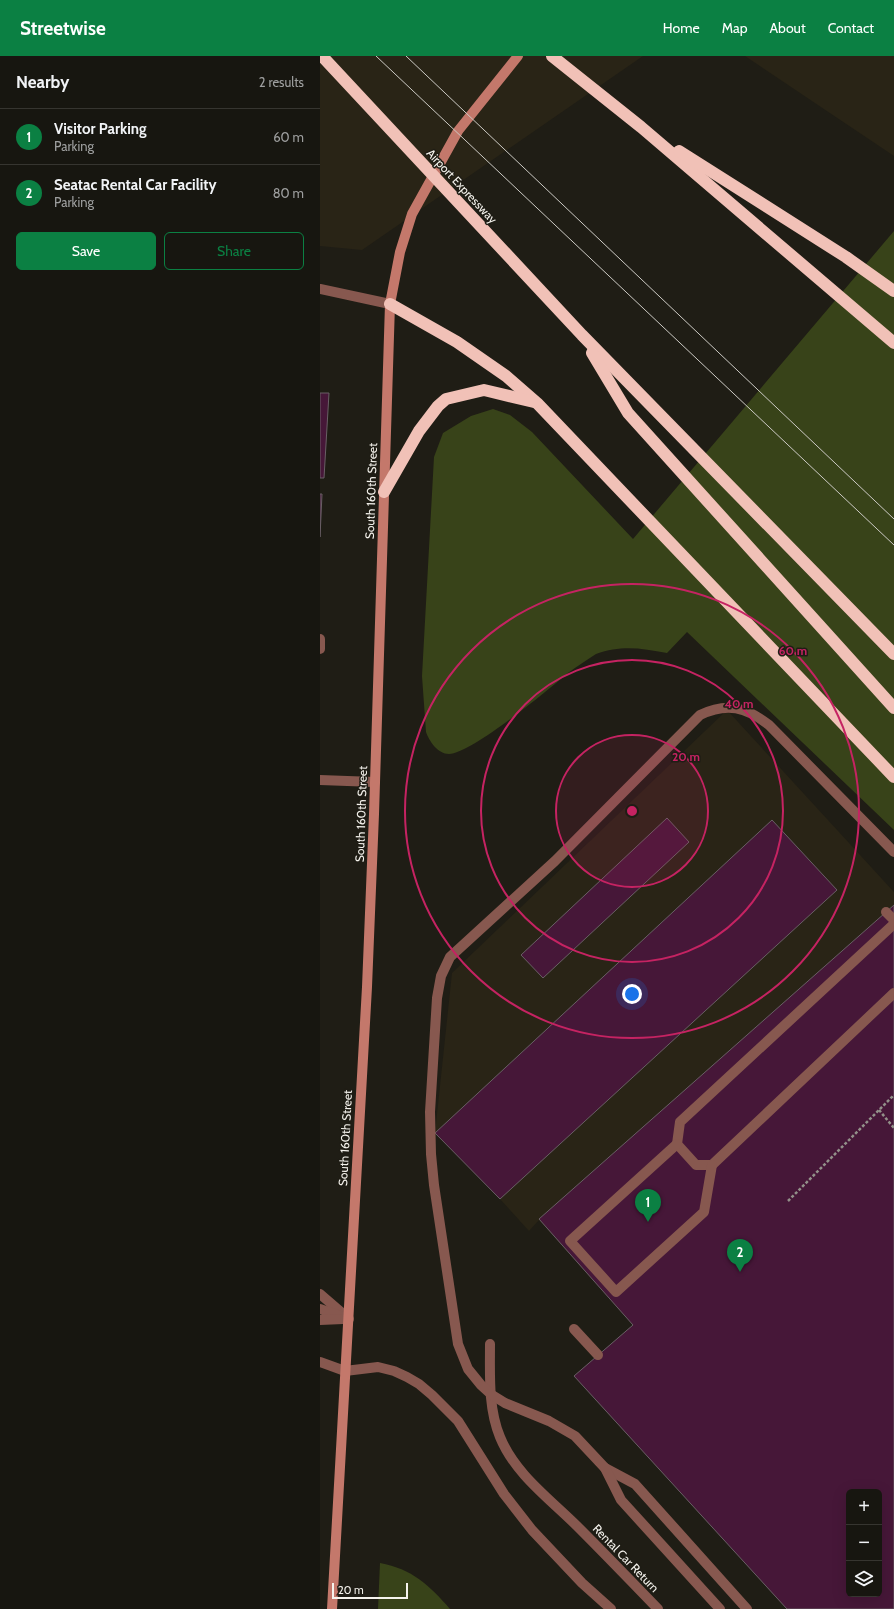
<!DOCTYPE html>
<html lang="en">
<head>
<meta charset="utf-8">
<style>
	body { margin:0; font-family:Cabin,sans-serif; background:#201f19; color:#f1f3f6 }
	.controls { position:absolute; right:12px; bottom:12px; display:grid; overflow:hidden; border-radius:6px; box-shadow:0 4px 16px #0002 }
	.controls button { width:36px; height:36px; display:grid; place-items:center; padding:0; border:0; border-bottom:1px solid #363530; background:#171610; color:#f1f3f6; font:20px sans-serif }
	.scale { position:absolute; left:12px; bottom:10px; width:76px; box-sizing:border-box; padding-left:4px; border:2px solid #f5f3ed; border-top:0; font-size:11px; line-height:14px; white-space:nowrap; color:#f5f3ed; -webkit-text-stroke:3px #1f1d15; paint-order:stroke }
	.you { position:absolute; left:312px; top:938px; width:14px; height:14px; margin:-10px; border:3px solid #fff; border-radius:50%; background:#1a73e8; box-shadow:0 0 0 6px #1a73e833 }
	.badge { display:grid; place-items:center; width:26px; height:26px; border-radius:50%; background:#0b8043; color:#fff; font-size:13px; font-weight:700 }
	.pin { position:absolute; translate:-50% -33px; filter:drop-shadow(0 1px 2px #0008) }
	.pin::after { content:''; position:absolute; top:21px; width:14px; height:12px; background:inherit; clip-path:polygon(0 0,100% 0,50% 100%) }
	.list { margin:0; padding:0; list-style:none }
	h2 { display:flex; justify-content:space-between; align-items:center; height:52px; margin:0; padding:0 16px; font-size:17px }
	h2 small { font-size:13px; font-weight:400; color:#9e9f9f }
	.list li { display:grid; grid-template-columns:26px 1fr auto; gap:12px; align-items:center; box-sizing:border-box; height:56px; padding:0 16px; border-top:1px solid #363530 }
	.list b { display:block; font-size:15px; white-space:nowrap }
	.list p { margin:0; font-size:13px; white-space:nowrap; color:#9e9f9f }
	.list em { font-size:13px; font-style:normal; color:#9e9f9f }
	.actions { display:flex; gap:8px; padding:12px 16px }
	.actions a { flex:1; padding:9px 0; border:1px solid #0b8043; border-radius:6px; text-align:center; font-size:14px; color:#0b8043 }
	.actions .main { background:#0b8043; color:#fff }
	.icon { flex:none; width:22px; height:22px; fill:none; stroke:currentColor; stroke-width:2; stroke-linecap:round; stroke-linejoin:round }
	.map { position:relative; flex:none; width:574px; height:1553px; overflow:hidden }
	header { display:flex; align-items:center; gap:24px; box-sizing:border-box; height:56px; padding:0 20px; background:#0b8043; color:#fff }
	header strong { font-size:19px }
	nav { display:flex; gap:22px; margin-inline-start:auto; font-size:14px }
	main { display:flex }
	aside { flex:1; background:#171610 }
	.map>svg:first-child { display:block }
	.built { fill:#292416; fill-rule:evenodd }
	.green { fill:#384319 }
	.building { fill:#461738; stroke:#695f65; fill-rule:evenodd }
	.lines { fill:none; stroke-linecap:round; stroke-linejoin:round }
	.path { stroke:#929089; stroke-width:2.5; stroke-dasharray:3 2; stroke-linecap:butt }
	.service { stroke:#87584f; stroke-width:10 }
	.secondary { stroke:#c4786b; stroke-width:10 }
	.motorway { stroke:#f1c1b7; stroke-width:12 }
	.tram { stroke:#cccac4; stroke-width:1 }
	.ring { fill:none; stroke:#c52362; stroke-width:2 }
	.labels { text-anchor:middle; dominant-baseline:central; stroke-width:3; stroke-linejoin:round; paint-order:stroke }
	.street-label { font-size:12px; fill:#f5f3ed; stroke:#1f1d15 }
	.centre { fill:#c52362; stroke:#1f1d15; stroke-width:2 }
	.ring-label { font-size:12px; text-anchor:middle; font-weight:bold; fill:#c52362; stroke:#1f1d15; stroke-width:3; stroke-linejoin:round; paint-order:stroke }
</style>
</head>
<body>
<header>
<strong>Streetwise</strong>
<nav><a>Home</a><a>Map</a><a>About</a><a>Contact</a></nav>
</header>
<main>
<aside>
<h2>Nearby<small>2 results</small></h2>
<ul class="list">
<li><span class="badge">1</span><div><b>Visitor Parking</b><p>Parking</p></div><em>60 m</em></li>
<li><span class="badge">2</span><div><b>Seatac Rental Car Facility</b><p>Parking</p></div><em>80 m</em></li>
</ul>
<div class="actions"><a class="main">Save</a><a>Share</a></div>
</aside>
<div class="map">
<svg width="574" height="1553" viewBox="0 0 574 1553">
	<rect width="100%" height="100%" fill="#1f1d15"/>
	<g class="built">
		<path d="M0,0H323L42,194L0,190Z"/>
		<path d="M425,0H574V100Z"/>
		<path d="M407,654L574,836V1553H467L254,1320L313,1269L219,1164L209,1175L180,1143L115,1077L132,917ZM529,1436H559V1538H529Z"/>
	</g>
	<g class="green">
		<path d="M574,175V774L367,576L347,597C321,592 301,589 276,598C267,604 257,610 248,617C228,634 151,698 129,698C118,698 109,685 106,676L102,620L114,401L123,377L151,360L173,353L190,359L212,376L313,483Z"/>
		<path d="M60,1507C92,1513 109,1529 130,1553H58Z"/>
	</g>
	<g class="building">
		<path d="M0,337H9L4,422H0Z"/>
		<path d="M0,438H2L0,481Z"/>
		<path d="M347,762L369,786L223,922L201,899Z"/>
		<path d="M452,764L517,834L180,1143L115,1077Z"/>
		<path d="M574,849V1553H467L254,1320L313,1269L219,1163ZM529,1436H559V1538H529Z"/>
	</g>
	<g class="lines">
		<g class="path">
			<path d="M559,1054L574,1072"/>
			<path d="M468,1145L574,1039"/>
		</g>
		<g class="service">
			<path d="M0,233L70,248"/>
			<path d="M0,583V593"/>
			<path d="M0,724L55,726"/>
			<path d="M566,856L574,864"/>
			<path d="M574,868L360,1066L357,1088L376,1109H392L574,937"/>
			<path d="M357,1088L250,1185L296,1236L384,1156L392,1109"/>
			<path d="M0,1238L29,1263"/>
			<path d="M0,1253L23,1261"/>
			<path d="M0,1264L23,1263"/>
			<path d="M254,1273L278,1299"/>
			<path d="M170,1288C170,1319 168,1352 180,1381C195,1418 230,1443 257,1470C284,1497 311,1525 338,1553"/>
			<path d="M0,1306L25,1315L58,1311L74,1315L87,1321L99,1328L112,1339L138,1365L184,1438L212,1474L262,1527L291,1553"/>
			<path d="M285,1412L315,1428L427,1553"/>
			<path d="M400,1553L301,1444L285,1412L255,1380L229,1365L185,1347L172,1339L161,1329L148,1313L138,1288L114,1129L111,1098L110,1056L117,942L121,920L130,901L235,805L380,659C407,646 426,651 449,669L574,796"/>
		</g>
		<path class="secondary" d="M12,1553L47,931L54,758L70,248L80,196L92,158L138,75L198,0"/>
		<g class="motorway">
			<path d="M2,0L262,279L574,598"/>
			<path d="M232,0L321,71L574,287"/>
			<path d="M359,95L526,201L574,235"/>
			<path d="M70,248L137,286L186,320L217,347L574,721"/>
			<path d="M272,297L308,357L574,652"/>
			<path d="M64,436L99,375L118,350L126,343L164,334L214,346"/>
		</g>
		<g class="tram">
			<path d="M56,0L574,489"/>
			<path d="M86,0L574,463"/>
		</g>
	</g>
	<circle cx="312" cy="755" r="76" fill="#c52362" fill-opacity=".12"/>
	<g class="ring">
		<circle cx="312" cy="755" r="76"/>
		<circle cx="312" cy="755" r="151"/>
		<circle cx="312" cy="755" r="227"/>
	</g>
	<g class="labels">
		<g class="street-label">
			<text transform="translate(142 130) rotate(47)">Airport Expressway</text>
			<text transform="translate(51 435) rotate(-88)">South 160th Street</text>
			<text transform="translate(41 758) rotate(-88)">South 160th Street</text>
			<text transform="translate(25 1082) rotate(-87)">South 160th Street</text>
			<text transform="translate(306 1502) rotate(46)">Rental Car Return</text>
		</g>
	</g>
	<circle cx="312" cy="755" r="6" class="centre"/>
	<g class="ring-label">
		<text x="473" y="599">60 m</text>
		<text x="419" y="652">40 m</text>
		<text x="366" y="705">20 m</text>
	</g>
</svg>
<div class="controls">
<button>+</button>
<button>−</button>
<button><svg class="icon" aria-label="layers" viewBox="0 0 24 24"><path d="M12 4l9 5-9 5-9-5zM3 14l9 5 9-5"/></svg></button>
</div>
<div class="scale">20 m</div>
<div class="you"></div>
<div class="pin badge" style="left:328px;top:1166px">1</div>
<div class="pin badge" style="left:420px;top:1216px">2</div>
</div>
</main>
</body>
</html>
